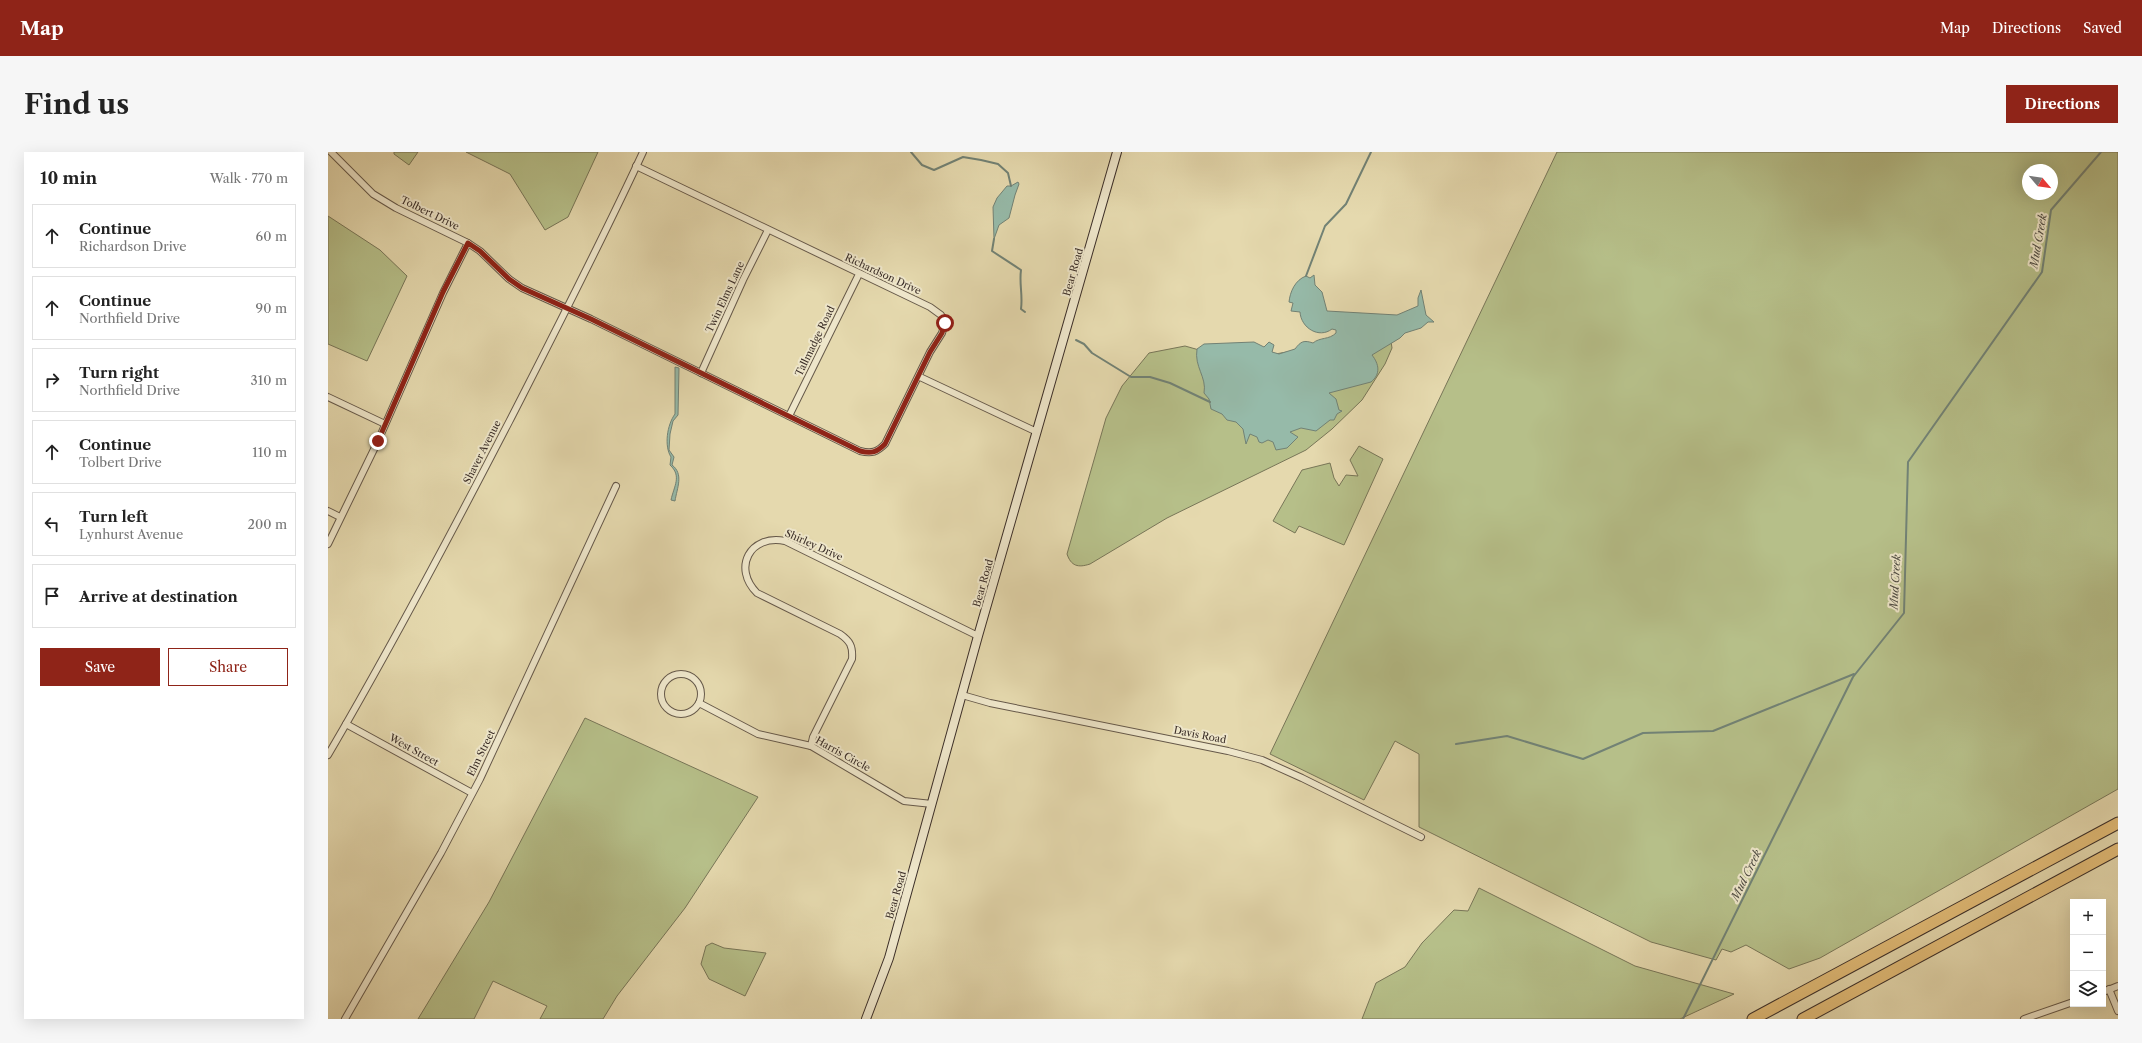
<!DOCTYPE html>
<html lang="en">
<head>
<meta charset="utf-8">
<style>
	body { margin:0; font-family:"Libre Caslon Text",serif; background:#f6f6f6; color:#222 }
	.controls { position:absolute; right:12px; bottom:12px; display:grid; overflow:hidden; border-radius:0px; box-shadow:0 4px 16px #0002 }
	.controls button { width:36px; height:36px; display:grid; place-items:center; padding:0; border:0; border-bottom:1px solid #e0e0e0; background:#fff; color:#222; font:20px sans-serif }
	.compass { position:absolute; left:1694px; top:12px; width:36px; height:36px; border-radius:50%; background:#fff; box-shadow:0 4px 16px #0002; rotate:119deg }
	.stop { position:absolute; width:12px; height:12px; margin:-9px; border:3px solid #8f2418; border-radius:50%; background:#fff }
	.stop.end { background:#8f2418; border-color:#fff; box-shadow:0 1px 4px #0008 }
	.list { margin:0; padding:0; list-style:none }
	h2 { display:flex; justify-content:space-between; align-items:center; height:52px; margin:0; padding:0 16px; font-size:17px }
	h2 small { font-size:13px; font-weight:400; color:#767676 }
	.list li { display:grid; grid-template-columns:26px 1fr auto; gap:12px; align-items:center; box-sizing:border-box; height:64px; margin:0 8px 8px; padding:0 8px; border:1px solid #e0e0e0; border-radius:0px }
	.list b { display:block; font-size:15px; white-space:nowrap }
	.list p { margin:0; font-size:13px; white-space:nowrap; color:#767676 }
	.list em { font-size:13px; font-style:normal; color:#767676 }
	.actions { display:flex; gap:8px; padding:12px 16px }
	.actions a { flex:1; padding:9px 0; border:1px solid #8f2418; border-radius:0px; text-align:center; font-size:14px; color:#8f2418 }
	.actions .main { background:#8f2418; color:#fff }
	.icon { flex:none; width:22px; height:22px; fill:none; stroke:currentColor; stroke-width:2; stroke-linecap:round; stroke-linejoin:round }
	.map { position:relative; flex:none; width:1790px; height:867px; overflow:hidden; border-radius:0px }
	header { display:flex; align-items:center; gap:24px; box-sizing:border-box; height:56px; padding:0 20px; background:#8f2418; color:#fff }
	header strong { font-size:19px }
	nav { display:flex; gap:22px; margin-inline-start:auto; font-size:14px }
	.intro { display:flex; align-items:center; justify-content:space-between; box-sizing:border-box; height:96px; padding:0 24px }
	h1 { margin:0; font-size:28px }
	.button { padding:10px 18px; border-radius:0px; background:#8f2418; color:#fff; font-size:14px; font-weight:700 }
	main { display:flex; gap:24px; padding:0 24px }
	aside { flex:1; background:#fff; border-radius:0px; box-shadow:0 4px 16px #0002 }
	.map>svg:first-child { display:block }
	.green { fill:#b6bf89; stroke:#787658; fill-rule:evenodd }
	.water { fill:#96baa9; stroke:#728275 }
	.lines { fill:none; stroke-linecap:round; stroke-linejoin:round }
	.stream { stroke:#728275; stroke-width:2 }
	.street-casing { stroke:#66594a; stroke-width:8 }
	.secondary-casing { stroke:#3b2e28; stroke-width:10 }
	.highway-casing { stroke:#3b2e28; stroke-width:13 }
	.street { stroke:#eee6ca; stroke-width:6 }
	.secondary { stroke:#eee6ca; stroke-width:8 }
	.highway { stroke:#e2bc77; stroke-width:11 }
	.route { stroke:#8f2418; stroke-width:5 }
	.labels { text-anchor:middle; dominant-baseline:central; stroke-width:4; stroke-linejoin:round; paint-order:stroke }
	.street-label { font-size:10px; fill:#3b2e28; stroke:#eee6ca }
	.water-label { font-size:11px; font-style:italic; fill:#4d4a42; stroke:#eee6ca }
</style>
</head>
<body>
<header>
<strong>Map</strong>
<nav><a>Map</a><a>Directions</a><a>Saved</a></nav>
</header>
<div class="intro"><h1>Find us</h1><a class="button">Directions</a></div>
<main>
<aside>
<h2>10 min<small>Walk · 770 m</small></h2>
<ul class="list">
<li><svg class="icon" aria-label="ahead" viewBox="0 0 24 24"><path d="M12 20V5M6 11l6-6 6 6"/></svg><div><b>Continue</b><p>Richardson Drive</p></div><em>60 m</em></li>
<li><svg class="icon" aria-label="ahead" viewBox="0 0 24 24"><path d="M12 20V5M6 11l6-6 6 6"/></svg><div><b>Continue</b><p>Northfield Drive</p></div><em>90 m</em></li>
<li><svg class="icon" aria-label="right" viewBox="0 0 24 24"><path d="M7 20v-9h11M14 6l5 5-5 5"/></svg><div><b>Turn right</b><p>Northfield Drive</p></div><em>310 m</em></li>
<li><svg class="icon" aria-label="ahead" viewBox="0 0 24 24"><path d="M12 20V5M6 11l6-6 6 6"/></svg><div><b>Continue</b><p>Tolbert Drive</p></div><em>110 m</em></li>
<li><svg class="icon" aria-label="left" viewBox="0 0 24 24"><path d="M17 20v-9H6M10 6l-5 5 5 5"/></svg><div><b>Turn left</b><p>Lynhurst Avenue</p></div><em>200 m</em></li>
<li><svg class="icon" aria-label="arrive" viewBox="0 0 24 24"><path d="M6 21V4h12l-3 4 3 4H6"/></svg><div><b>Arrive at destination</b></div></li>
</ul>
<div class="actions"><a class="main">Save</a><a>Share</a></div>
</aside>
<div class="map">
<svg width="1790" height="867" viewBox="0 0 1790 867">
	<rect width="100%" height="100%" fill="#e5d9ae"/>
	<filter id="stains"><feTurbulence type="fractalNoise" baseFrequency=".005" numOctaves="4"/><feColorMatrix values="0 0 0 0 .2 0 0 0 0 .09 0 0 0 0 .02 0 0 0 .5 -.17"/></filter>
	<radialGradient id="worn" r=".72"><stop offset=".6" stop-color="#630" stop-opacity="0"/><stop offset="1" stop-color="#630" stop-opacity=".3"/></radialGradient>
	<g class="green">
		<path d="M66,0H90L81,13L66,2Z"/>
		<path d="M138,0H270L240,65L217,78L182,22Z"/>
		<path d="M1229,0H1790V637L1492,806L1461,817L1418,793L1403,800L1394,797L1388,808L1323,790L1091,675V602L1067,589L1036,648L942,602ZM1700,18H1724V42H1700Z"/>
		<path d="M0,64L52,98L79,124L39,209L0,192Z"/>
		<path d="M1062,183L1064,196L1057,212L1034,248L1004,277L978,298L839,366L762,412C750,416 743,414 739,402L778,266L794,234L821,201L857,194L896,205L935,204Z"/>
		<path d="M1031,294L1055,307L1016,393L971,374L967,381L945,369L974,318L1002,311L1006,326L1011,334L1018,323L1030,324L1022,308Z"/>
		<path d="M257,566L430,645L357,756L289,844L275,867H212L219,854L165,829L146,867H90L161,750Z"/>
		<path d="M1151,736L1307,814L1406,842L1352,867H1034L1048,831L1077,815L1094,791L1126,758L1140,759Z"/>
		<path d="M384,791L396,796L438,801L417,844L381,827L373,812L378,794Z"/>
	</g>
	<g class="water">
		<path d="M690,30L691,32L687,43L681,66L671,73L666,87L665,55L669,46L679,34H683Z"/>
		<path d="M986,123L987,133L994,140L999,159L1069,163L1090,154V146L1093,138L1098,163L1106,170H1100L1093,176L1077,181L1072,186L1044,203C1051,212 1053,222 1043,230L1001,241L1008,247L1011,258L1014,259L1009,262L1006,268H1002L988,279L973,276L962,280L970,285L959,296L948,298L945,290L940,288L934,291L931,290L929,285L922,282L918,292L915,277L908,270L899,268L894,262L883,257L881,247L876,241C879,225 866,215 869,197L876,192L926,190L936,195L941,190L946,193L944,200L951,202L967,197C973,189 976,188 985,191C992,185 1001,188 1008,181V178L1004,177C991,187 973,176 972,160L963,159L965,151L961,150C962,140 967,128 978,124L982,126Z"/>
		<path d="M347,215L351,216L350,263L345,269L342,282L341,298L346,305L344,313C356,322 349,336 347,349L343,348C346,334 354,324 342,313L343,305C336,294 339,273 347,262Z"/>
	</g>
	<g class="lines">
		<g class="stream">
			<path d="M583,0L594,13L606,18L635,5L653,8L670,12L680,21L683,34"/>
			<path d="M666,87L664,99L693,118C691,132 695,143 693,157L697,160"/>
			<path d="M978,124L997,74L1018,52L1043,0"/>
			<path d="M748,188L756,192L764,201L803,225H822L842,231L882,250"/>
			<path d="M1128,592L1179,584L1255,607L1315,581L1385,579L1526,522"/>
			<path d="M1355,867L1525,525L1576,461L1580,310L1714,120L1723,58L1773,0"/>
		</g>
		<defs>
			<g id="street">
				<path d="M3,0L45,42L68,56L140,91L152,99L181,127L194,136L263,167L532,299C544,302 549,300 557,292L602,200L614,181L617,171L613,163L602,155L308,14"/>
				<path d="M373,221L415,128L440,78"/>
				<path d="M592,225L709,280"/>
				<path d="M0,245L57,272"/>
				<path d="M461,264L531,122"/>
				<path d="M0,359L12,365"/>
				<path d="M0,392L50,289L115,141L140,91"/>
				<circle cx="353" cy="542" r="20"/>
				<path d="M634,543L662,551L900,599L934,608L974,626L1093,685"/>
				<path d="M371,551L430,582L483,594L576,649L604,652"/>
				<path d="M18,572L144,641"/>
				<path d="M483,594L485,585L524,507C525,494 522,489 512,482L429,441C404,416 422,382 457,389L650,484"/>
				<path d="M0,603C64,494 123,382 181,270C227,180 273,91 315,0"/>
				<path d="M1781,837L1790,859"/>
				<path d="M1775,840L1790,834"/>
				<path d="M17,867L113,701L152,627L288,334"/>
				<path d="M1696,867L1745,850"/>
			</g>
			<path id="secondary" d="M538,867L561,806L650,484L789,0"/>
			<g id="highway">
				<path d="M1425,867L1790,671"/>
				<path d="M1475,867L1790,697"/>
			</g>
		</defs>
		<use href="#street" class="street-casing"/>
		<use href="#secondary" class="secondary-casing"/>
		<use href="#highway" class="highway-casing"/>
		<use href="#street" class="street"/>
		<use href="#secondary" class="secondary"/>
		<use href="#highway" class="highway"/>
	</g>
	<g class="lines">
		<path class="route" d="M50,289L115,140L140,91L152,99L181,127L194,136L263,167L532,299C544,302 549,300 557,292L602,200L614,181L617,171"/>
	</g>
	<g class="labels">
		<g class="street-label">
			<text transform="translate(102 61) rotate(26)">Tolbert Drive</text>
			<text transform="translate(745 120) rotate(-74)">Bear Road</text>
			<text transform="translate(555 122) rotate(25)">Richardson Drive</text>
			<text transform="translate(397 145) rotate(-65)">Twin Elms Lane</text>
			<text transform="translate(487 189) rotate(-64)">Tallmadge Road</text>
			<text transform="translate(154 300) rotate(-63)">Shaver Avenue</text>
			<text transform="translate(486 393) rotate(24)">Shirley Drive</text>
			<text transform="translate(655 431) rotate(-74)">Bear Road</text>
			<text transform="translate(872 583) rotate(11)">Davis Road</text>
			<text transform="translate(86 598) rotate(29)">West Street</text>
			<text transform="translate(153 601) rotate(-64)">Elm Street</text>
			<text transform="translate(515 602) rotate(29)">Harris Circle</text>
			<text transform="translate(568 743) rotate(-74)">Bear Road</text>
		</g>
		<g class="water-label">
			<text transform="translate(1710 89) rotate(-80)">Mud Creek</text>
			<text transform="translate(1567 430) rotate(-87)">Mud Creek</text>
			<text transform="translate(1418 723) rotate(-64)">Mud Creek</text>
		</g>
	</g>
	<rect width="100%" height="100%" filter="url(#stains)"/>
	<rect width="100%" height="100%" fill="url(#worn)"/>
</svg>
<div class="controls">
<button>+</button>
<button>−</button>
<button><svg class="icon" aria-label="layers" viewBox="0 0 24 24"><path d="M12 4l9 5-9 5-9-5zM3 14l9 5 9-5"/></svg></button>
</div>
<svg class="compass" viewBox="-18 -18 36 36"><path d="M0-13l5 13h-10z" fill="#e53935"/><path d="M0 13l5-13h-10z" fill="#767676"/></svg>
<div class="stop" style="left:617px;top:171px"></div>
<div class="stop end" style="left:50px;top:289px"></div>
</div>
</main>
</body>
</html>
